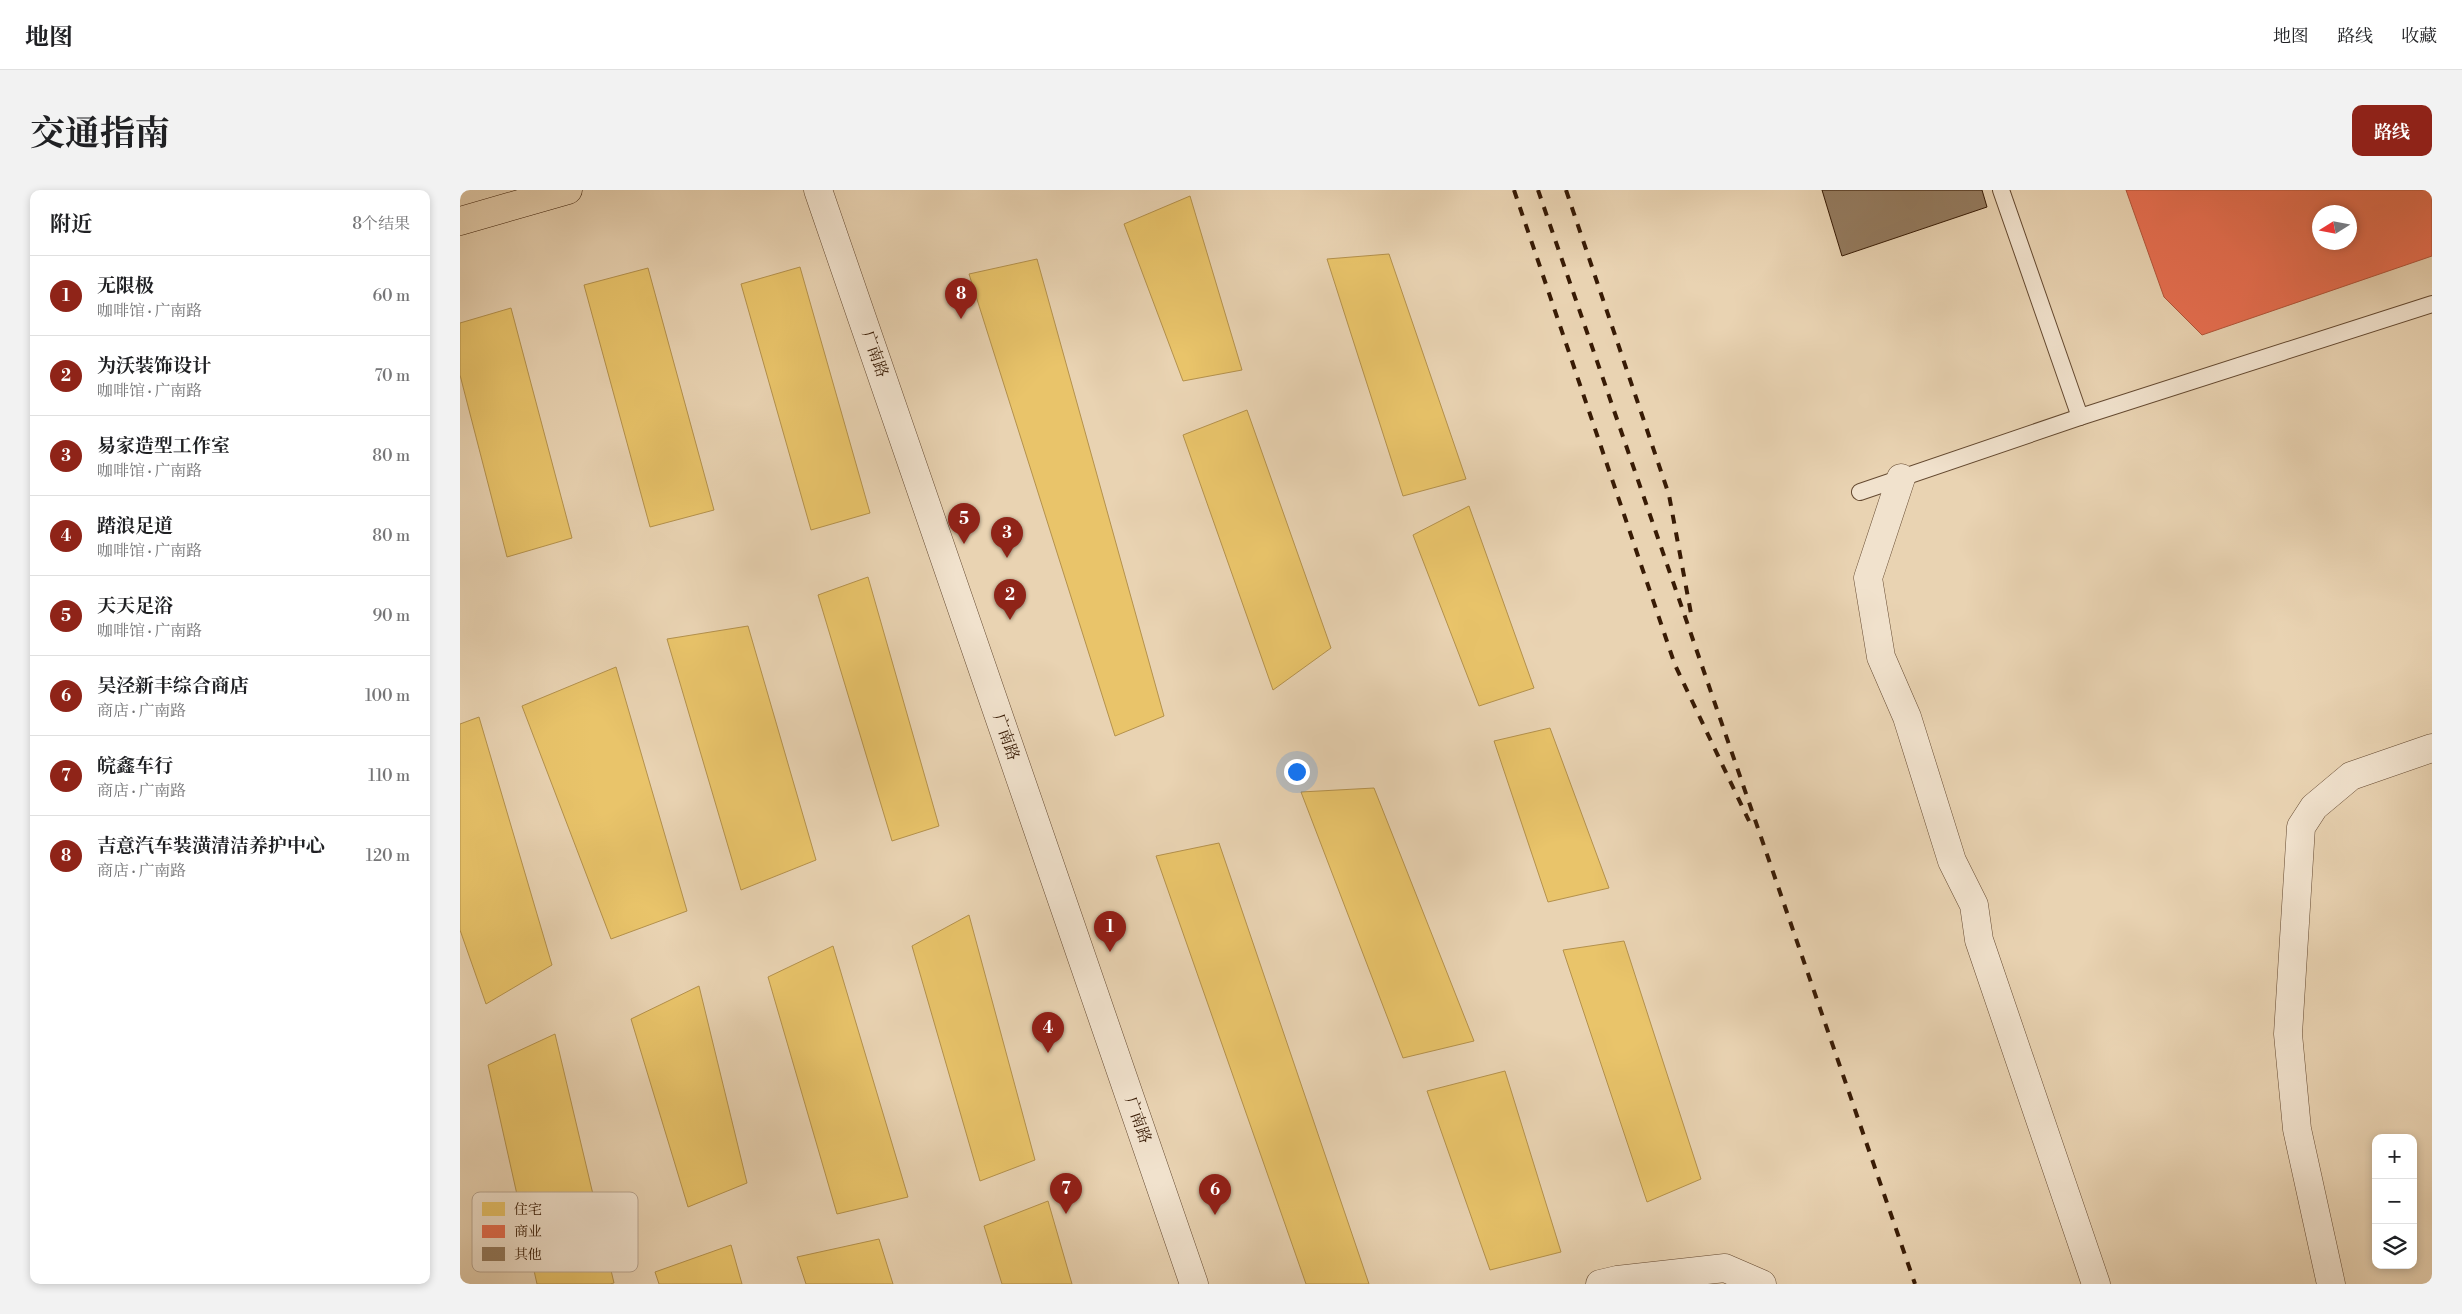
<!DOCTYPE html>
<html lang="zh">
<head>
<meta charset="utf-8">
<style>
	body { margin:0; font-family:"Libre Bodoni","Noto Serif SC",serif; background:#f2f2f2; color:#202124 }
	.controls { position:absolute; right:15px; bottom:15px; display:grid; overflow:hidden; border-radius:10px; box-shadow:0 2px 8px #0003 }
	.controls button { width:45px; height:45px; display:grid; place-items:center; padding:0; border:0; border-bottom:1px solid #e0e0e0; background:#fff; color:#202124; font:25px sans-serif }
	.compass { position:absolute; left:1852px; top:15px; width:45px; height:45px; border-radius:50%; background:#fff; box-shadow:0 2px 8px #0003; rotate:259deg }
	.you { position:absolute; left:836px; top:581px; width:18px; height:18px; margin:-12px; border:4px solid #fff; border-radius:50%; background:#1a73e8; box-shadow:0 0 0 8px #1a73e833 }
	.badge { display:grid; place-items:center; width:32px; height:32px; border-radius:50%; background:#8f2418; color:#fff; font-size:16px; font-weight:700 }
	.pin { position:absolute; translate:-50% -41px; filter:drop-shadow(0 1px 2px #0008) }
	.pin::after { content:''; position:absolute; top:26px; width:18px; height:15px; background:inherit; clip-path:polygon(0 0,100% 0,50% 100%) }
	.list { margin:0; padding:0; list-style:none }
	h2 { display:flex; justify-content:space-between; align-items:center; height:65px; margin:0; padding:0 20px; font-size:21px }
	h2 small { font-size:16px; font-weight:400; color:#757577 }
	.list li { display:grid; grid-template-columns:32px 1fr auto; gap:15px; align-items:center; box-sizing:border-box; height:80px; padding:0 20px; border-top:1px solid #e0e0e0 }
	.list b { display:block; font-size:19px; white-space:nowrap }
	.list p { margin:0; font-size:16px; white-space:nowrap; color:#757577 }
	.list em { font-size:16px; font-style:normal; color:#757577 }
	.icon { flex:none; width:28px; height:28px; fill:none; stroke:currentColor; stroke-width:2; stroke-linecap:round; stroke-linejoin:round }
	.map { position:relative; flex:none; width:1972px; height:1094px; overflow:hidden; border-radius:10px }
	header { display:flex; align-items:center; gap:30px; box-sizing:border-box; height:70px; padding:0 25px; background:#fff; border-bottom:1px solid #e0e0e0 }
	header strong { font-size:24px }
	nav { display:flex; gap:28px; margin-inline-start:auto; font-size:18px }
	.intro { display:flex; align-items:center; justify-content:space-between; box-sizing:border-box; height:120px; padding:0 30px }
	h1 { margin:0; font-size:35px }
	.button { padding:12px 22px; border-radius:10px; background:#8f2418; color:#fff; font-size:18px; font-weight:700 }
	main { display:flex; gap:30px; padding:0 30px }
	aside { flex:1; background:#fff; border-radius:10px; box-shadow:0 2px 8px #0003 }
	.map>svg:first-child { display:block }
	.homes { fill:#e9c46a; stroke:#b4914c }
	.shops { fill:#e76f51; stroke:#b2563a; fill-rule:evenodd }
	.building { fill:#947b5f; stroke:#381b05 }
	.lines { fill:none; stroke-linecap:round; stroke-linejoin:round }
	.service-casing { stroke:#644930; stroke-width:18 }
	.minor-casing { stroke:#644930; stroke-width:29 }
	.tertiary-casing { stroke:#644930; stroke-width:29 }
	.primary-casing { stroke:#381b05; stroke-width:29 }
	.service { stroke:#f1e2cd; stroke-width:16 }
	.minor { stroke:#f1e2cd; stroke-width:28 }
	.tertiary { stroke:#f1e2cd; stroke-width:28 }
	.primary { stroke:#e9d3b2; stroke-width:28 }
	.rail { stroke:#381b05; stroke-width:4; stroke-dasharray:9 9; stroke-linecap:butt }
	.labels { text-anchor:middle; dominant-baseline:central; stroke-width:5; stroke-linejoin:round; paint-order:stroke }
	.street-label { font-size:16px; fill:#381b05; stroke:#f1e2cd }
	.key { fill:#f1e2cd; stroke:#baa691; stroke-width:1 }
	.key-label { font-size:14px; fill:#381b05 }
</style>
</head>
<body>
<header>
<strong>地图</strong>
<nav><a>地图</a><a>路线</a><a>收藏</a></nav>
</header>
<div class="intro"><h1>交通指南</h1><a class="button">路线</a></div>
<main>
<aside>
<h2>附近<small>8个结果</small></h2>
<ul class="list">
<li><span class="badge">1</span><div><b>无限极</b><p>咖啡馆 · 广南路</p></div><em>60 m</em></li>
<li><span class="badge">2</span><div><b>为沃装饰设计</b><p>咖啡馆 · 广南路</p></div><em>70 m</em></li>
<li><span class="badge">3</span><div><b>易家造型工作室</b><p>咖啡馆 · 广南路</p></div><em>80 m</em></li>
<li><span class="badge">4</span><div><b>踏浪足道</b><p>咖啡馆 · 广南路</p></div><em>80 m</em></li>
<li><span class="badge">5</span><div><b>天天足浴</b><p>咖啡馆 · 广南路</p></div><em>90 m</em></li>
<li><span class="badge">6</span><div><b>吴泾新丰综合商店</b><p>商店 · 广南路</p></div><em>100 m</em></li>
<li><span class="badge">7</span><div><b>皖鑫车行</b><p>商店 · 广南路</p></div><em>110 m</em></li>
<li><span class="badge">8</span><div><b>吉意汽车装潢清洁养护中心</b><p>商店 · 广南路</p></div><em>120 m</em></li>
</ul>
</aside>
<div class="map">
<svg width="1972" height="1094" viewBox="0 0 1972 1094">
	<rect width="100%" height="100%" fill="#e9d3b2"/>
	<filter id="stains"><feTurbulence type="fractalNoise" baseFrequency=".004" numOctaves="4"/><feColorMatrix values="0 0 0 0 .2 0 0 0 0 .09 0 0 0 0 .02 0 0 0 .5 -.17"/></filter>
	<radialGradient id="worn" r=".72"><stop offset=".6" stop-color="#630" stop-opacity="0"/><stop offset="1" stop-color="#630" stop-opacity=".3"/></radialGradient>
	<g class="homes">
		<path d="M730,6L782,180L723,191L664,34Z"/>
		<path d="M929,64L1006,289L943,306L867,69Z"/>
		<path d="M577,69L704,526L655,546L509,84Z"/>
		<path d="M340,77L410,323L351,340L281,94Z"/>
		<path d="M188,78L254,320L190,337L124,95Z"/>
		<path d="M51,118L112,348L47,367L0,185V133Z"/>
		<path d="M787,220L871,458L813,500L723,245Z"/>
		<path d="M1009,316L1074,498L1019,516L953,345Z"/>
		<path d="M408,387L479,636L432,651L358,405Z"/>
		<path d="M288,436L356,670L281,700L207,449Z"/>
		<path d="M156,477L227,721L151,749L62,516Z"/>
		<path d="M19,527L92,775L26,814L0,740V534Z"/>
		<path d="M1090,538L1149,698L1088,712L1034,551Z"/>
		<path d="M914,598L1014,851L943,868L841,602Z"/>
		<path d="M759,653L909,1094H846L696,666Z"/>
		<path d="M509,725L575,970L520,991L452,756Z"/>
		<path d="M1164,751L1241,989L1187,1012L1103,760Z"/>
		<path d="M373,756L448,1007L377,1024L308,787Z"/>
		<path d="M239,796L287,993L228,1017L171,829Z"/>
		<path d="M95,844L154,1093L150,1094H77L28,875Z"/>
		<path d="M1045,881L1101,1062L1030,1080L967,901Z"/>
		<path d="M588,1011L612,1094H542L524,1036Z"/>
		<path d="M419,1049L433,1094H346L337,1067Z"/>
		<path d="M271,1055L282,1094H199L195,1082Z"/>
	</g>
	<path class="shops" d="M1666,0H1972V66L1742,145L1704,107ZM1860,22H1890V52H1860Z"/>
	<path class="building" d="M1362,0H1522L1527,17L1382,66Z"/>
	<g class="lines">
		<defs>
			<g id="service">
				<path d="M1541,0L1620,227"/>
				<path d="M1400,302L1620,227L1972,114"/>
			</g>
			<g id="minor">
				<path d="M1441,288L1408,388L1421,467L1447,527L1492,671L1514,715L1519,750L1636,1094"/>
				<path d="M1871,1094L1837,939L1828,844L1841,637L1854,617L1891,586L1972,558"/>
			</g>
			<g id="tertiary">
				<path d="M358,0L734,1094"/>
				<path d="M1140,1094L1157,1090L1265,1078L1302,1094"/>
			</g>
			<path id="primary" d="M0,31L108,0"/>
		</defs>
		<use href="#service" class="service-casing"/>
		<use href="#minor" class="minor-casing"/>
		<use href="#tertiary" class="tertiary-casing"/>
		<use href="#primary" class="primary-casing"/>
		<use href="#service" class="service"/>
		<use href="#minor" class="minor"/>
		<use href="#tertiary" class="tertiary"/>
		<use href="#primary" class="primary"/>
		<g class="rail">
			<path d="M1054,0L1215,475L1289,631"/>
			<path d="M1078,0L1455,1094"/>
			<path d="M1106,0L1209,305L1232,429"/>
		</g>
	</g>
	<g class="labels">
		<g class="street-label">
			<text transform="translate(415 164) rotate(71)">广南路</text>
			<text transform="translate(546 547) rotate(71)">广南路</text>
			<text transform="translate(678 930) rotate(71)">广南路</text>
		</g>
	</g>
	<rect x="12" y="1002" width="166" height="80" rx="8" class="key"/>
	<rect x="22" y="1012" width="23" height="14" fill="#e9c46a"/>
	<rect x="22" y="1035" width="23" height="13" fill="#e76f51"/>
	<rect x="22" y="1057" width="23" height="14" fill="#947b5f"/>
	<g class="key-label">
		<text x="54" y="1024">住宅</text>
		<text x="54" y="1046">商业</text>
		<text x="54" y="1069">其他</text>
	</g>
	<rect width="100%" height="100%" filter="url(#stains)"/>
	<rect width="100%" height="100%" fill="url(#worn)"/>
</svg>
<div class="controls">
<button>+</button>
<button>−</button>
<button><svg class="icon" aria-label="layers" viewBox="0 0 24 24"><path d="M12 4l9 5-9 5-9-5zM3 14l9 5 9-5"/></svg></button>
</div>
<svg class="compass" viewBox="-18 -18 36 36"><path d="M0-13l5 13h-10z" fill="#e53935"/><path d="M0 13l5-13h-10z" fill="#757577"/></svg>
<div class="you"></div>
<div class="pin badge" style="left:650px;top:762px">1</div>
<div class="pin badge" style="left:550px;top:430px">2</div>
<div class="pin badge" style="left:547px;top:368px">3</div>
<div class="pin badge" style="left:588px;top:863px">4</div>
<div class="pin badge" style="left:504px;top:354px">5</div>
<div class="pin badge" style="left:755px;top:1025px">6</div>
<div class="pin badge" style="left:606px;top:1024px">7</div>
<div class="pin badge" style="left:501px;top:129px">8</div>
</div>
</main>
</body>
</html>
